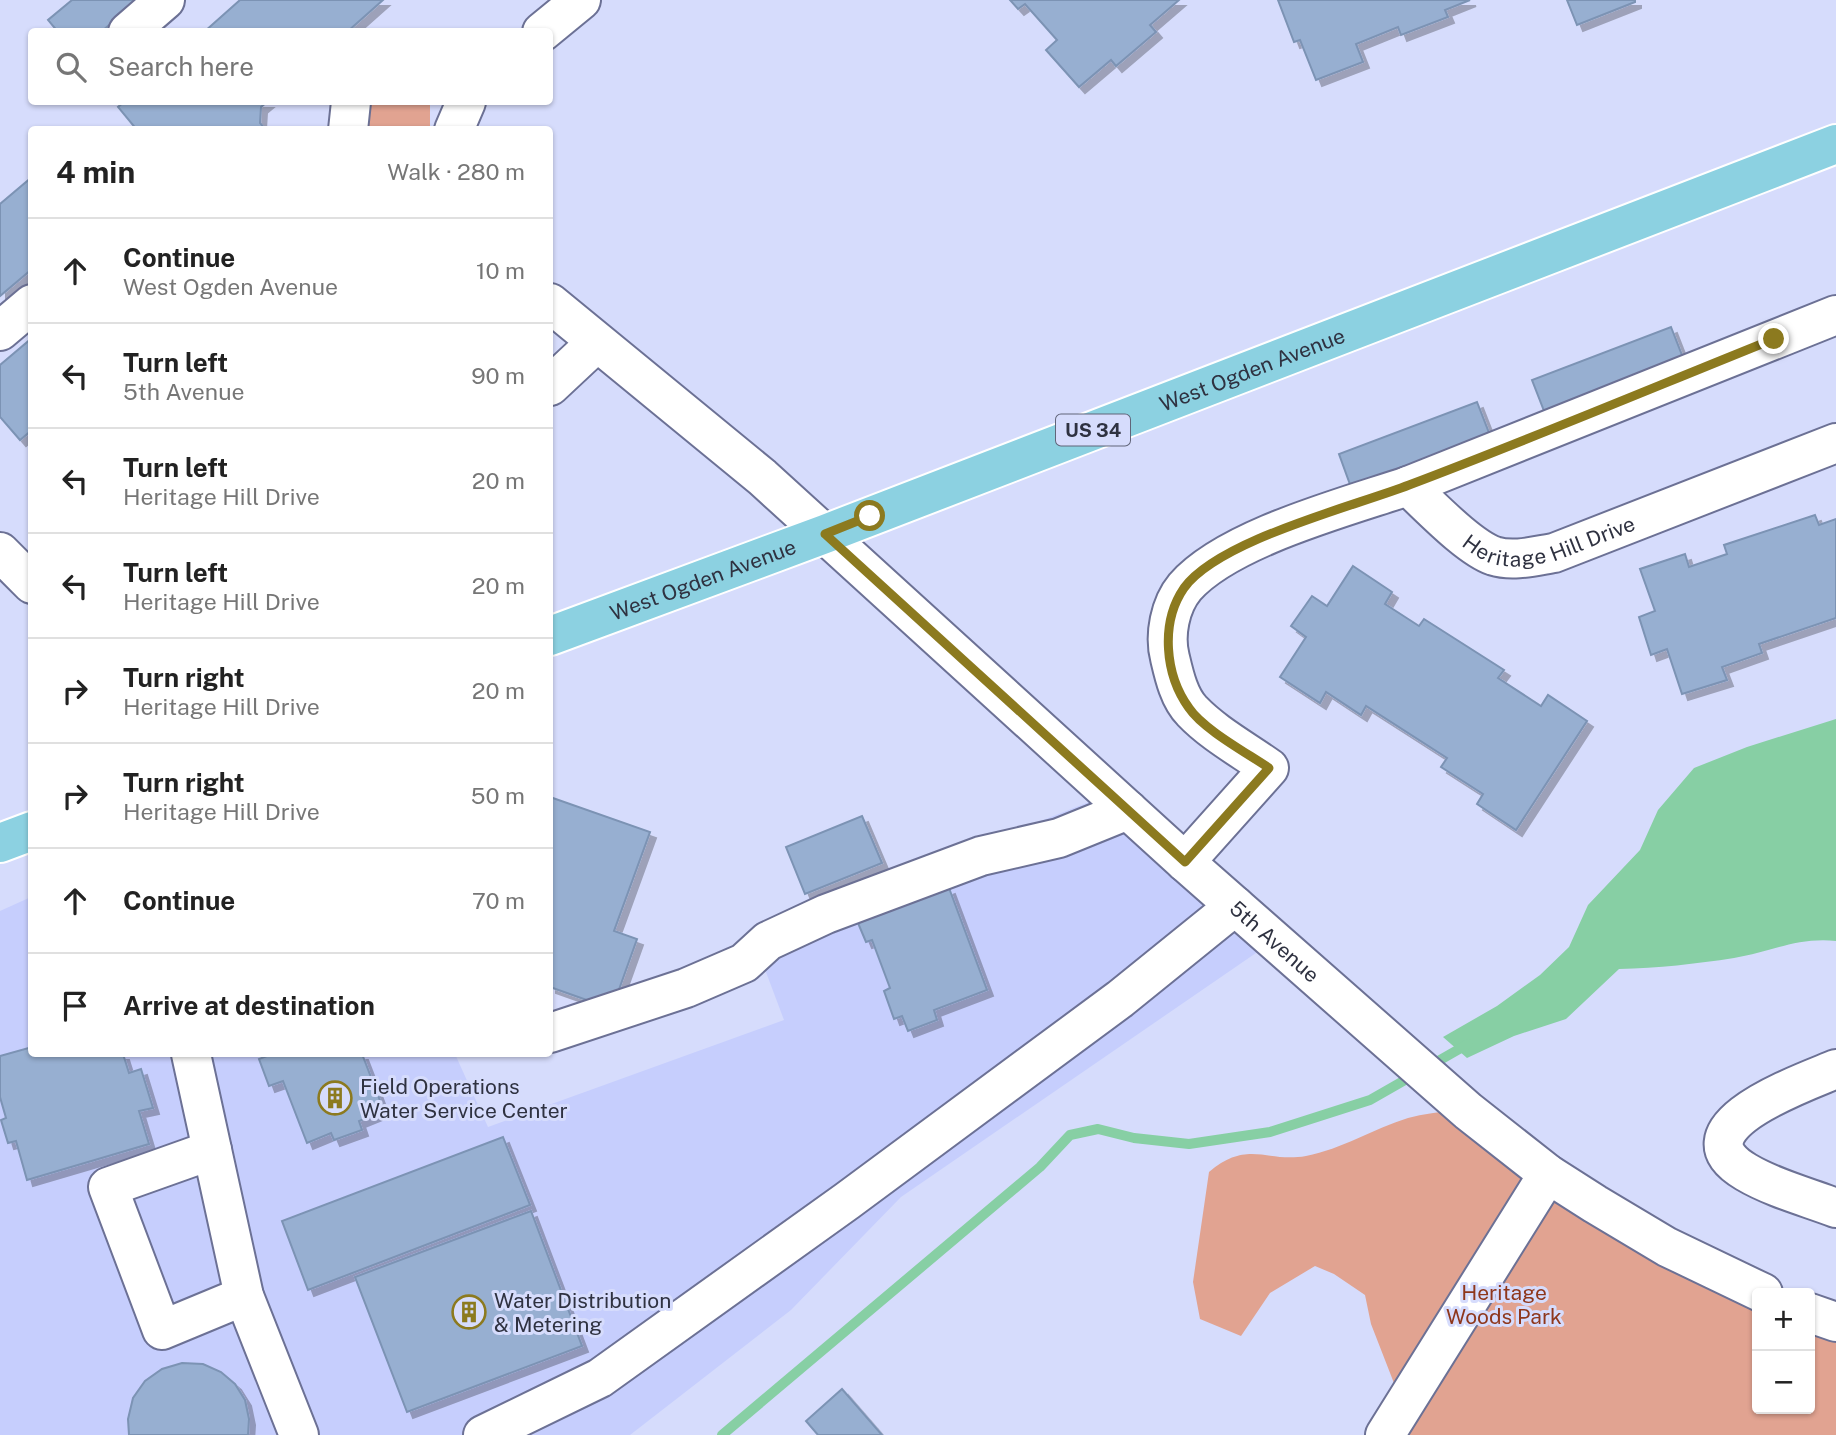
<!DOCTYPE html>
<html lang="en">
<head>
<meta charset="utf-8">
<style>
	body { margin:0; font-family:"Public Sans",sans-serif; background:#f6f6f6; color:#222 }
	.controls { position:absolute; right:21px; bottom:21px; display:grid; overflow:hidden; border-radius:7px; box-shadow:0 2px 5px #0004 }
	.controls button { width:63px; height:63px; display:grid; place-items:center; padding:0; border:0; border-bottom:2px solid #e0e0e0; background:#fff; color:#222; font:35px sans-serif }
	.stop { position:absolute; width:21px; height:21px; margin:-16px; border:5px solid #8c7a1f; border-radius:50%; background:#fff }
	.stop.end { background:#8c7a1f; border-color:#fff; box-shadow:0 2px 7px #0008 }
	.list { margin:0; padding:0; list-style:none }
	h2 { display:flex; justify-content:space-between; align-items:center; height:91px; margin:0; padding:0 28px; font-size:30px }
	h2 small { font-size:23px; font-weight:400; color:#767676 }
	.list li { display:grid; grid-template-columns:46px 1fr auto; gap:21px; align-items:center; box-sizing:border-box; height:105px; padding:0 28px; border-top:2px solid #e0e0e0 }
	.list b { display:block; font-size:26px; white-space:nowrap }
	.list p { margin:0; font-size:23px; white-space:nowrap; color:#767676 }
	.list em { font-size:23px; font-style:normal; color:#767676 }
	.icon { flex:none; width:38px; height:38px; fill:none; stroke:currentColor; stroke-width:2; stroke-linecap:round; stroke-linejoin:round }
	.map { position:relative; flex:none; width:1836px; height:1435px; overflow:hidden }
	.search { position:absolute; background:#fff; box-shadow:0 2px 5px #0004; left:28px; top:28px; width:525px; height:77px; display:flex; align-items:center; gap:18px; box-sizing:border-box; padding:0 24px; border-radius:7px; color:#767676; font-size:26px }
	.panel { position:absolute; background:#fff; box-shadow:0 2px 5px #0004; left:28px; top:126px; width:525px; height:931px; border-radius:7px }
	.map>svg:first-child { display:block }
	.built { fill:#c6cefd }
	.green { fill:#e1a391 }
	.water { fill:#87cfa4 }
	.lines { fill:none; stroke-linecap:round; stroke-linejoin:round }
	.stream { stroke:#87cfa4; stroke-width:10 }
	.building { fill:#97afd1; stroke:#7c93b4; stroke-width:2; filter:url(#shadow) }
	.minor-casing { stroke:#6c7195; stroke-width:42 }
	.major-casing { stroke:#fff; stroke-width:42 }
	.minor { stroke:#fff; stroke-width:38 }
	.major { stroke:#8cd1e1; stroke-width:38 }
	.route { stroke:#8c7a1f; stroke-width:9 }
	.labels { text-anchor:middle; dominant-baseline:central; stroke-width:6; stroke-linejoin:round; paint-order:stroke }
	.shield { fill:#d6dcfc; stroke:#616579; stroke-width:2 }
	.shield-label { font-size:19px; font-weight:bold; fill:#2f3241 }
	.street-label { font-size:21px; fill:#2f3241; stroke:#d6dcfc }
	.poi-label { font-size:21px; fill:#2f3241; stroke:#d6dcfc; text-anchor:start }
	.park-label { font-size:21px; fill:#8e371c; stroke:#d6dcfc }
</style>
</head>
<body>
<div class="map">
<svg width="1836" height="1435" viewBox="0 0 1836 1435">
	<defs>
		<filter id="shadow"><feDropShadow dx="6" dy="6" stdDeviation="0" flood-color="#0004"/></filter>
	</defs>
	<rect width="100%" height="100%" fill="#d6dcfc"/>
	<path class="built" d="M1094,800L1272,942L901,1197L791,1310L630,1435H0V911L31,897L32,1054H455L488,1127L784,1020L752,935Z"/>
	<g class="green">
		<path d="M367,102H430V129L364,130Z"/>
		<path d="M1456,1110L1757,1293V1409H1810V1315L1836,1326V1435H1401L1406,1414L1371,1324L1365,1295L1334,1274L1315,1266L1270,1293L1241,1336L1200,1319L1193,1282L1209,1172C1248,1139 1266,1163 1306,1156C1342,1149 1373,1129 1408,1118C1423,1114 1440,1112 1456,1110Z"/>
	</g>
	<path class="water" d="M1836,719V941C1797,937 1771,952 1734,958C1696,964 1658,968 1619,969L1566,1019L1514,1036L1467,1058L1443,1037L1497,1006L1540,975L1569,947L1588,905L1640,850L1658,810L1694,768L1747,747Z"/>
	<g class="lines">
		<path class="stream" d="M722,1435L1040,1167L1070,1135L1098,1129L1134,1138L1189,1144L1270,1132L1370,1100L1468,1044"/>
	</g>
	<g class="building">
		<path d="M72,0H138L101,32H58L48,20Z"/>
		<path d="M240,0H383L347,32H204Z"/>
		<path d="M1010,0H1179L1150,25L1156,32L1116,66L1111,60L1079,87L1046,50L1057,40L1025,4L1018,9Z"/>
		<path d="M1278,0H1470L1445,10L1448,17L1401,35L1398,27L1356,44L1363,62L1316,80L1300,40L1294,42Z"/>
		<path d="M1567,0H1635V2L1577,25Z"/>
		<path d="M124,102H267L261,107L260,123L266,130H137L118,107Z"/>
		<path d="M32,177V269L0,296V204Z"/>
		<path d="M1671,327L1685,363L1546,416L1532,380Z"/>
		<path d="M32,338V430L20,440L0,417V365Z"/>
		<path d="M1477,402L1491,438L1352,490L1339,454Z"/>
		<path d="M1815,515L1819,525L1836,519V618L1759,644L1762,653L1722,667L1727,680L1682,694L1667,649L1651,655L1639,617L1655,611L1640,569L1685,554L1689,567L1727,554L1724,545Z"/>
		<path d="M1353,566L1392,592L1385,604L1419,626L1424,619L1504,670L1498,678L1541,706L1548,695L1587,721L1516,830L1477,804L1483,794L1441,767L1447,758L1366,706L1361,715L1326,692L1320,703L1280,677L1306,637L1291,626L1312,596L1327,606Z"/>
		<path d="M550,797L650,832L614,931L637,939L612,1009L550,987Z"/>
		<path d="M862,816L882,863L805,894L786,847Z"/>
		<path d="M949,888L987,990L934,1010L937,1020L908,1031L902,1016L894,1019L884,991L890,988L872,940L866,942L858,923Z"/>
		<path d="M32,1047V1054H123L129,1073L141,1069L153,1108L139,1111L149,1144L27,1180L16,1141L8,1143L1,1120L6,1118L0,1097V1056Z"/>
		<path d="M272,1054H362L384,1111L359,1121L362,1130L334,1140L331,1133L307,1143L283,1081L269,1086L259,1059Z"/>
		<path d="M503,1137L530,1205L308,1290L282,1221Z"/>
		<path d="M531,1211L582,1346L407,1412L355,1277Z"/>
		<path d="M182,1363L203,1364L221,1372L235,1384L245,1400L249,1419L248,1435H129L128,1419L133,1398L145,1381L162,1369Z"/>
		<path d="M842,1389L882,1435H818L806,1421Z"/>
	</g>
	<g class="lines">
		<defs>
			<g id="minor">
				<path d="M128,32L165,0"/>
				<path d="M542,32L581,0"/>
				<path d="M348,130L351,102"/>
				<path d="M454,130L466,102"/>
				<path id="s1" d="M550,303L762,477L1185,862L1468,1111L1548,1174L1595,1204L1667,1247L1763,1293"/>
				<path d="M0,331L32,304"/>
				<path d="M550,386L596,343"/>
				<path d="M1408,486L1836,315"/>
				<path d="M0,552L32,584"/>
				<path id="s2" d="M1185,862L1269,768C1244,750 1214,734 1192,711C1179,698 1174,675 1170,658C1164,635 1170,605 1185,587C1228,538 1346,507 1408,486C1429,505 1468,547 1494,556C1513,562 1535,556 1554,553L1836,443"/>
				<path d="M550,1033L686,988L744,963L768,941L826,914L981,856L1059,838L1128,810"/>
				<path d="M191,1054L244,1296L299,1435"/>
				<path d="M1836,1069C1806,1082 1671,1128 1746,1172C1773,1188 1807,1197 1836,1208"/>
				<path d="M212,1150L108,1187L162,1330L244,1296"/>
				<path d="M1810,1313L1836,1322"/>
				<path d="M483,1435L600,1378L847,1201L1120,999L1235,906"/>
				<path d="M1385,1435L1548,1174"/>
			</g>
			<g id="major">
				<path id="s3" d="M550,636L825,534L1836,144"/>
				<path d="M0,843L32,831"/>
			</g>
		</defs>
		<use href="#minor" class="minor-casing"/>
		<use href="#major" class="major-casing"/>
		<use href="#minor" class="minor"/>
		<use href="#major" class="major"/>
	</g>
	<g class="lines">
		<path class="route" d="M870,516L825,534L1185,862L1269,768C1247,753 1203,729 1189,708C1165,675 1160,623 1184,588C1219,540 1352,507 1409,485C1531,439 1652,388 1774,339"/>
	</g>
	<defs>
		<symbol id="building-ring" viewBox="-11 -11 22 22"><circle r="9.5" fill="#d6dcfc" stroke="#8c7a1f" stroke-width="1.5"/><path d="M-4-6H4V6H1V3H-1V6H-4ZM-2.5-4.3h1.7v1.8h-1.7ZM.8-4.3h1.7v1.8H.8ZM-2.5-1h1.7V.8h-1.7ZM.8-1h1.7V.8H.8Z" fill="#8c7a1f"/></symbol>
	</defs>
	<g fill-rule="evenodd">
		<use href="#building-ring" x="316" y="1079" width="38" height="38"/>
		<use href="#building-ring" x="450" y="1293" width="38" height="38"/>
	</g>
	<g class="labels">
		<rect class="shield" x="1056" y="414.5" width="74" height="31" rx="5"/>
		<g class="shield-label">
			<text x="1093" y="430">US 34</text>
		</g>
		<g class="street-label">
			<text stroke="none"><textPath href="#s3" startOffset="751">West Ogden Avenue</textPath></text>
			<text stroke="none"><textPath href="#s2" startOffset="770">Heritage Hill Drive</textPath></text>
			<text stroke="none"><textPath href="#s3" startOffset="163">West Ogden Avenue</textPath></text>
			<text stroke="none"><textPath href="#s1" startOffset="966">5th Avenue</textPath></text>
		</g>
		<g class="poi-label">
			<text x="360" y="1086">Field Operations<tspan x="360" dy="24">Water Service Center</tspan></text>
			<text x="494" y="1300">Water Distribution<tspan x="494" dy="24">&amp; Metering</tspan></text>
		</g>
		<g class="park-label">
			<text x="1504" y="1292">Heritage<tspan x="1504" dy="24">Woods Park</tspan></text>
		</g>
	</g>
</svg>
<div class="controls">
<button>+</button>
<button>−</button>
</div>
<div class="stop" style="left:870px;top:516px"></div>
<div class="stop end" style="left:1774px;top:339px"></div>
<div class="search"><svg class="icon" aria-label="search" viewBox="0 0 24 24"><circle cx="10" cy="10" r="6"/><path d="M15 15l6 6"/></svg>Search here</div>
<section class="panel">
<h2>4 min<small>Walk · 280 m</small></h2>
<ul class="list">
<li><svg class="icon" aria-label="ahead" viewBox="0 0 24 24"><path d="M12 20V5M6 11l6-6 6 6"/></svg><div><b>Continue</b><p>West Ogden Avenue</p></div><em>10 m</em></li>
<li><svg class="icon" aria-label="left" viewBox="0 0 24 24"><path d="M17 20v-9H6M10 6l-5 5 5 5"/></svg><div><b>Turn left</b><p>5th Avenue</p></div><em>90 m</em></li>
<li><svg class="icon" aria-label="left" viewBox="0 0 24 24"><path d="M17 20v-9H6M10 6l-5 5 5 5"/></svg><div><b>Turn left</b><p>Heritage Hill Drive</p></div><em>20 m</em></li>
<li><svg class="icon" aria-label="left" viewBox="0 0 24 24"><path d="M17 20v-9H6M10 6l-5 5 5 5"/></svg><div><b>Turn left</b><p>Heritage Hill Drive</p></div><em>20 m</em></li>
<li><svg class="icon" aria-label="right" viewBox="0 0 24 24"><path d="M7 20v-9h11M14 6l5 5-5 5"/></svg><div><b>Turn right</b><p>Heritage Hill Drive</p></div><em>20 m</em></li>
<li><svg class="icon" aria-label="right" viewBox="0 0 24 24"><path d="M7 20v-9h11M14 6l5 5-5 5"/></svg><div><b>Turn right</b><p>Heritage Hill Drive</p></div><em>50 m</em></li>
<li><svg class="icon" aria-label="ahead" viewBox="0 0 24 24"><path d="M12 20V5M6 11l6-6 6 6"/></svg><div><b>Continue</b></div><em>70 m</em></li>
<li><svg class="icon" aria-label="arrive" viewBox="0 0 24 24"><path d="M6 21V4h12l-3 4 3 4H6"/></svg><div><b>Arrive at destination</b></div></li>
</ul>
</section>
</div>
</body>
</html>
